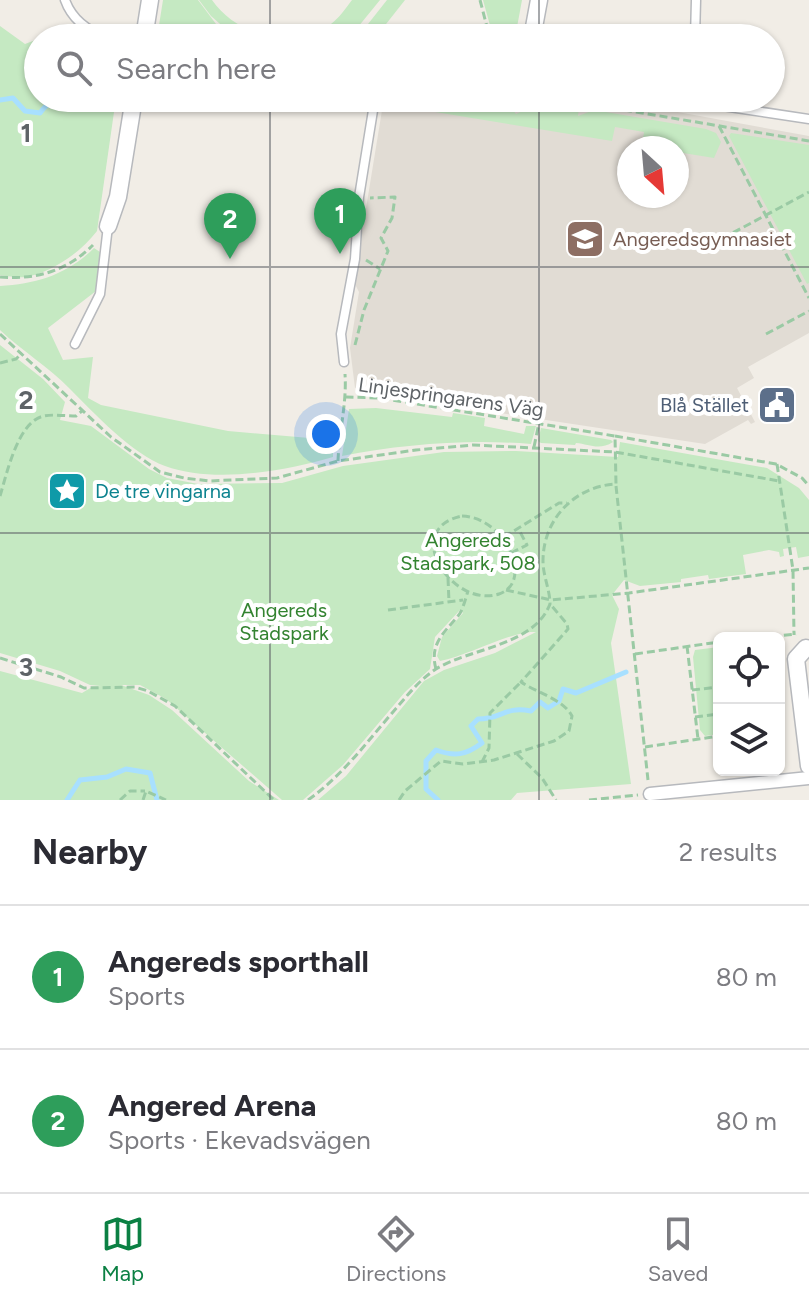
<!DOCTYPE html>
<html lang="en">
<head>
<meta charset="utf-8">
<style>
	body { margin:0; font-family:Figtree,sans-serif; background:#f2f2f3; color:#2b2b33 }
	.controls { position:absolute; right:24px; bottom:24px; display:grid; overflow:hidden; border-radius:12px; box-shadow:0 2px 6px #0004 }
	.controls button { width:72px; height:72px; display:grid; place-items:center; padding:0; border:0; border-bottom:2px solid #e1e1e2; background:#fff; color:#2b2b33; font:40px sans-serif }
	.compass { position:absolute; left:617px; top:136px; width:72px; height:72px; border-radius:50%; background:#fff; box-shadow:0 2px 6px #0004; rotate:154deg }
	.you { position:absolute; left:326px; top:434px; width:28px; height:28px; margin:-20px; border:6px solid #fff; border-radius:50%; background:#1a73e8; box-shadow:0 0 0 12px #1a73e833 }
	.badge { display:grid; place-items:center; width:52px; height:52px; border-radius:50%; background:#0b8043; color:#fff; font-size:26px; font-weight:700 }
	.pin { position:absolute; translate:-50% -66px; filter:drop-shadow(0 2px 4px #0008) }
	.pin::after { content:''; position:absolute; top:42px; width:28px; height:24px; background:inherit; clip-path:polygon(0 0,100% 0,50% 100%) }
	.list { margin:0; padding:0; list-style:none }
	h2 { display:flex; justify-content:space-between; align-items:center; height:104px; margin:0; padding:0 32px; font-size:34px }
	h2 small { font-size:26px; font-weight:400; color:#7c7c81 }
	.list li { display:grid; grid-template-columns:52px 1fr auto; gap:24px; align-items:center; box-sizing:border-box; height:144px; padding:0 32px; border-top:2px solid #e1e1e2 }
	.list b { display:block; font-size:30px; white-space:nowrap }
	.list p { margin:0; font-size:26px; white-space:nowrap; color:#7c7c81 }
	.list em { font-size:26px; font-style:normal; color:#7c7c81 }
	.icon { flex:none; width:44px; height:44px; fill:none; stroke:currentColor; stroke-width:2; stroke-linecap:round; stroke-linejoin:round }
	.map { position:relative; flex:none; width:809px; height:800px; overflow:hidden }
	.search { position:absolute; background:#fff; box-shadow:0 2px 6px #0004; left:24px; right:24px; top:24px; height:88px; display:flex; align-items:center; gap:20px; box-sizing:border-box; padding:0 28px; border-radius:44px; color:#7c7c81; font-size:30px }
	.sheet { height:392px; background:#fff }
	nav { display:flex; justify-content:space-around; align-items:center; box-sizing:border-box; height:112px; border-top:2px solid #e1e1e2; background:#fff; font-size:22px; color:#7c7c81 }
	nav a { display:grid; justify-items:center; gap:4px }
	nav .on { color:#0b8043 }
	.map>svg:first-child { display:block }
	.education { fill:#e1dcd4; fill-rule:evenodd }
	.green { fill:#c5e9c2 }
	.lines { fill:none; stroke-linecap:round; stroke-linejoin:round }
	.stream { stroke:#a8e0ff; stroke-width:5 }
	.service-casing { stroke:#b7b9bd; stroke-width:11 }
	.pedestrian-casing { stroke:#b7b9bd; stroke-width:15 }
	.minor-casing { stroke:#b7b9bd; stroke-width:19 }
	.path { stroke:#9acaa4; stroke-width:3; stroke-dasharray:8 4; stroke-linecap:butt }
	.service { stroke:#fff; stroke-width:8 }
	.pedestrian { stroke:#fff; stroke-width:12 }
	.minor { stroke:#fff; stroke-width:16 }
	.grid { fill:none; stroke:#5e6367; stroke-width:2; stroke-opacity:0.55 }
	.labels { text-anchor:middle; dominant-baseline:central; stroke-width:8; stroke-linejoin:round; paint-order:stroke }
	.education-label { font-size:20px; fill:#785e54; stroke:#fff; text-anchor:start }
	.street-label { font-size:20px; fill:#5e6367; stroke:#fff }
	.service-label { font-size:20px; fill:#4e5e75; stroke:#fff; text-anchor:end }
	.culture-label { font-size:20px; fill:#0d838f; stroke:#fff; text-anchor:start }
	.park-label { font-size:20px; fill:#338330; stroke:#fff }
	.grid-label { font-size:26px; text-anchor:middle; font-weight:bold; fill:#5e6367; stroke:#fff; stroke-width:8; stroke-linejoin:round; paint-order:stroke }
</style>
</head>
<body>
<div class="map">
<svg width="809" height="800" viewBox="0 0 809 800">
	<rect width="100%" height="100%" fill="#f1ede6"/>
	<path class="education" d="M384,98H601L809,136V333L748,367L754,378L737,388L755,422L751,424L748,420L705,444L375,394L355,388L350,348L359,292L354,282ZM629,148H677V196H629Z"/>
	<g class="green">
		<path d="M163,0H198L216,24L208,35L212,38H157Z"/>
		<path d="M199,0H212C237,36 294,52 331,24C339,18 346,8 352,0H380L349,38H236L211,16Z"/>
		<path d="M387,0H405L375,38H357Z"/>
		<path d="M483,0H522L515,38H499L491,29Z"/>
		<path d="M0,26L25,44L38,39V98H116L97,231C81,252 53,272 26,277C18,278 8,276 0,275Z"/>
		<path d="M412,98H503L516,114L529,108L543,110L544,102L579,107L578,116L594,110L706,129L716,133L721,142L714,158L677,152V148L642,146L644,132L615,127L612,141L411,108Z"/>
		<path d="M731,133L809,145V283L807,284L729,136Z"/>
		<path d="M94,248L100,252L96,291L48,328L63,360L93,357L88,398L101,405L228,431L333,440V457C284,471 215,484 165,466C132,454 94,413 70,389C49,367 22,351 0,330V286C37,284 68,274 94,248Z"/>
		<path d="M0,345L43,379L65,402L60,420L91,426L149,469L167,478L198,484L282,483L343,466L444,452L516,451L618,457L620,442L767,468L799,488L809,500V556L798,558L796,547L783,549L784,556L780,557L779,552L769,550L743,555L746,574L709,579L708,575L681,579V582L640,586L624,580L612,595L619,609L611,643L631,784L517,793L511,800H318L346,776L424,681L444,670L495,653L536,632C513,630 468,656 440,661L437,656L442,637L463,613L460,610L435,637L430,669L405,692L343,765L303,800H282L166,699L140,685H121L149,695L172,710L249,781L279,800H0V671L82,693L92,687L101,686L90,685L60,671L0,653Z"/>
		<path d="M376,408L452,417L453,413L485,418L484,426L524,434L526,426H536L531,444C469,439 404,444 342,456L349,409Z"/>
		<path d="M541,428L611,440L613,442C599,451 589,444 576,443L575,445L541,443L538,441Z"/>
		<path d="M719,647V734L705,736L700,730L693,657L695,650Z"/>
	</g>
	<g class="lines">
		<g class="stream">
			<path d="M0,100L13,98L25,111L40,113C47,103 54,100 65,98"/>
			<path d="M67,800L80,780L107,777L126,769L150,773L157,800"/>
			<path d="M438,800L426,789V761L436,750C455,757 466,755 482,743L471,726L478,719C503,719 503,706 531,711L540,702L548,708L559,701L563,689L576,693L626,672"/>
		</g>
		<defs>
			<g id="service">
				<path d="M65,0C72,20 88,31 107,38"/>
				<path d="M695,38L696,0"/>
				<path d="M306,98L374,106"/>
				<path d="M669,98L696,102"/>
				<path d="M696,98V102L809,119"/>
				<path d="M75,344L100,294L108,226"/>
				<path d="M344,362L341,334L355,259L359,197L375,98"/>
			</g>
			<path id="pedestrian" d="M650,794L809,778"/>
			<g id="minor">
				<path d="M144,38L150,0"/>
				<path d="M532,38L539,0"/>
				<path d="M108,226L118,197L134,98"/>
				<path d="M806,648L796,659L809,766"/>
			</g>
		</defs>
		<use href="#service" class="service-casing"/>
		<use href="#pedestrian" class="pedestrian-casing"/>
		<use href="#minor" class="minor-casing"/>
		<g class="path">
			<path d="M480,0L487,27L494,38"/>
			<path d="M553,98L809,141"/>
			<path d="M719,126L809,298"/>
			<path d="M712,244L809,192"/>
			<path d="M366,260L380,269"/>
			<path d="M0,277C36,280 67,271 93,245"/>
			<path d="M0,334L111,437L160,472L184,478L209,481L277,478L338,461L416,450L473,445L615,452L779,481"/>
			<path d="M766,334L809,311"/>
			<path d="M355,345L364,310L388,251L381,238L392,218L395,197L370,198"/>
			<path d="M0,363L16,359L22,353"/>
			<path d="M615,436L776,464L802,478L809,486"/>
			<path d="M534,447L539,423"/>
			<path d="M338,461C339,432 347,403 345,374"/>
			<path d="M777,464L793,570L794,635"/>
			<path d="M616,486L648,780"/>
			<path d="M0,496C7,473 18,421 44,416C54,414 66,416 76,416L83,410"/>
			<path d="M462,516C505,517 535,582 499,594C452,609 400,529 462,516Z"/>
			<path d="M504,537L559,503H567"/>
			<path d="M511,553L527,545L518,528"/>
			<path d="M448,578L449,602"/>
			<path d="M506,590L551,600L629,593L809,568"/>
			<path d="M388,610L463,600"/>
			<path d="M760,638L796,634"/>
			<path d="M687,646L698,739"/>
			<path d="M635,654L719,642"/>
			<path d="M0,658L61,677L84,688L135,687L148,691L175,706L274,800"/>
			<path d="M436,669C429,644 444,633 458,616C463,610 465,600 468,591"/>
			<path d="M718,687L719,696"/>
			<path d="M692,690L719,687"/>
			<path d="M695,717L719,714"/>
			<path d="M645,747L719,736"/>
			<path d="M517,754L542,778L556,800"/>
			<path d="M482,762L489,748L490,713L521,682"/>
			<path d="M120,800L130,791H145"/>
			<path d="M143,800L146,791L166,800"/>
			<path d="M308,800C342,776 366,743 393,712C406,697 419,680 436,669C470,648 534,646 550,604C550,590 543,576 543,561C543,519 575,486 616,484L615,436L380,398L346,397"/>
			<path d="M399,800L405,791L441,761L463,764L494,760L554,741L569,731L572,716C563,699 537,693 521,682L568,629L567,624L551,605"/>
			<path d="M589,800L638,795"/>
		</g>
		<use href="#service" class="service"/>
		<use href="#pedestrian" class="pedestrian"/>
		<use href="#minor" class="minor"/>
	</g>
	<path class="grid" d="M270,0V38M539,0V38M270,98V800M539,98V800M0,267H809M0,533H809"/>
	<defs>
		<symbol id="school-square" viewBox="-11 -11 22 22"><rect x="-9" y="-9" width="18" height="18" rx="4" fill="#8d6e63" stroke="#fff"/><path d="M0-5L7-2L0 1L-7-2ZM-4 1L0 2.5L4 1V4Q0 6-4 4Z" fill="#fff"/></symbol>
		<symbol id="civic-square" viewBox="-11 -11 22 22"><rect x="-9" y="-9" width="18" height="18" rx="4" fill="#5c6f8a" stroke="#fff"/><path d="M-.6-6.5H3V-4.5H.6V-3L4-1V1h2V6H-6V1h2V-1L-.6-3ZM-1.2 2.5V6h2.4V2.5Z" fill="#fff"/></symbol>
		<symbol id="sight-square" viewBox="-11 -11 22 22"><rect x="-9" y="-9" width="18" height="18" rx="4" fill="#0f9aa8" stroke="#fff"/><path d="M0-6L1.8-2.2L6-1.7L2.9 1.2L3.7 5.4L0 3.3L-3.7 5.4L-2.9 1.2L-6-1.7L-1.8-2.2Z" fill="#fff"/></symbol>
	</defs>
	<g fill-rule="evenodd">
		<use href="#school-square" x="563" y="217" width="44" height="44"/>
		<use href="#civic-square" x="755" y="383" width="44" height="44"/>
		<use href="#sight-square" x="45" y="469" width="44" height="44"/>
	</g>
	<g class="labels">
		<g class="education-label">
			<text x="613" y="239">Angeredsgymnasiet</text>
		</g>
		<g class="street-label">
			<text transform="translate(451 397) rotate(8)">Linjespringarens Väg</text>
		</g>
		<g class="service-label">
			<text x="749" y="405">Blå Stället</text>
		</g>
		<g class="culture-label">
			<text x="95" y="491">De tre vingarna</text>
		</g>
		<g class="park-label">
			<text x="468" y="540">Angereds<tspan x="468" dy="23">Stadspark, 508</tspan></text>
			<text x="284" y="610">Angereds<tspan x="284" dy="23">Stadspark</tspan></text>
		</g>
	</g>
	<g class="grid-label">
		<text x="26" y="142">1</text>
		<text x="26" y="409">2</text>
		<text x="26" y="676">3</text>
	</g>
</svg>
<div class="controls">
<button><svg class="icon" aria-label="locate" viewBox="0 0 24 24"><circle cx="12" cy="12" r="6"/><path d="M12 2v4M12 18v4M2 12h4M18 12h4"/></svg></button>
<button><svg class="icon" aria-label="layers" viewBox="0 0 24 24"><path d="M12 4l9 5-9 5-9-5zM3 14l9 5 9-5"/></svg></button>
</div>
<svg class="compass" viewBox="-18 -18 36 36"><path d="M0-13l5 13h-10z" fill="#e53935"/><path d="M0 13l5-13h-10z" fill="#7c7c81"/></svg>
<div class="you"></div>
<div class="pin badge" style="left:340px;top:254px;background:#2e9e5b">1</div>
<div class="pin badge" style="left:230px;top:259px;background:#2e9e5b">2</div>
<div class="search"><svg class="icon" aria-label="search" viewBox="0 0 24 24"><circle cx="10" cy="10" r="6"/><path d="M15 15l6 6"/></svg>Search here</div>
</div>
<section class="sheet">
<h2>Nearby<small>2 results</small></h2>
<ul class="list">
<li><span class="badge" style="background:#2e9e5b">1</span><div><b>Angereds sporthall</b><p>Sports</p></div><em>80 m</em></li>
<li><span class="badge" style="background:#2e9e5b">2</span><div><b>Angered Arena</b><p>Sports · Ekevadsvägen</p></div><em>80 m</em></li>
</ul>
</section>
<nav>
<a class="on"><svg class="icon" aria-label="map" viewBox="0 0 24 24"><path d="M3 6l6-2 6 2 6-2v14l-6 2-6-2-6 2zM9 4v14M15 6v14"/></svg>Map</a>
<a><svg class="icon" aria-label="directions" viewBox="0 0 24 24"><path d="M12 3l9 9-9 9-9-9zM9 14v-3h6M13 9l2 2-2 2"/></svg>Directions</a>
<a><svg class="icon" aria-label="saved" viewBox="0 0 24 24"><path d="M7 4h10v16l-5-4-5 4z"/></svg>Saved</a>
</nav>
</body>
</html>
